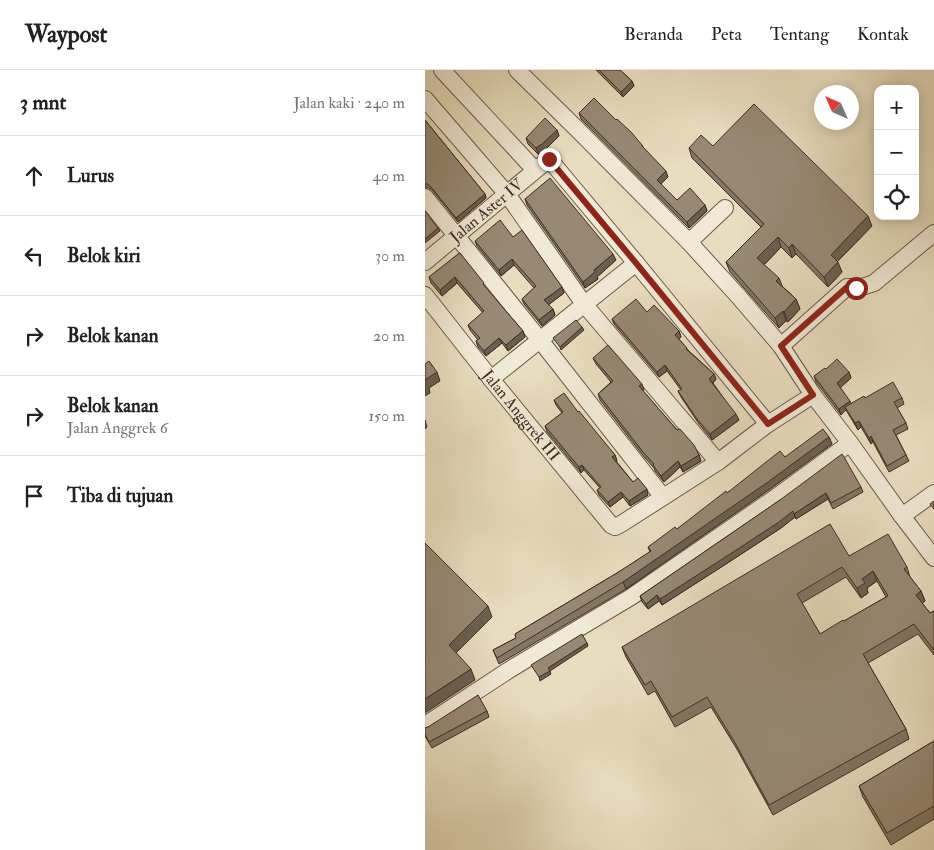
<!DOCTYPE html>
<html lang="id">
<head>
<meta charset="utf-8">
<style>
	body { margin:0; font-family:"IM FELL Double Pica",serif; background:#f2f2f2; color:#222 }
	.controls { position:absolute; right:15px; top:15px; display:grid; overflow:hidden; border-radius:10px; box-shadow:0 2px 12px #0003 }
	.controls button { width:45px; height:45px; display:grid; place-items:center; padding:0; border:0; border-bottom:1px solid #e0e0e0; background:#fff; color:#222; font:25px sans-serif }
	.compass { position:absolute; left:389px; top:15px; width:45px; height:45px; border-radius:50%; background:#fff; box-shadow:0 2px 12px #0003; rotate:315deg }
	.stop { position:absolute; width:15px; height:15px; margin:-11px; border:4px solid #8f2418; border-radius:50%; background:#fff }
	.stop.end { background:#8f2418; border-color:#fff; box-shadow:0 1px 5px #0008 }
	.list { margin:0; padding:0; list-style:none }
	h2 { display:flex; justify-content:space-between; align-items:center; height:65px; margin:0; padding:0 20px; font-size:21px }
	h2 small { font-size:16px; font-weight:400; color:#767676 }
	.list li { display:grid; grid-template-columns:32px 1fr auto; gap:15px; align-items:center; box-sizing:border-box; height:80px; padding:0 20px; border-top:1px solid #e0e0e0 }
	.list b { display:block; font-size:19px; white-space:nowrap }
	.list p { margin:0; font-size:16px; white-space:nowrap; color:#767676 }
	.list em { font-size:16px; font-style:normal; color:#767676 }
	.icon { flex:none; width:28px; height:28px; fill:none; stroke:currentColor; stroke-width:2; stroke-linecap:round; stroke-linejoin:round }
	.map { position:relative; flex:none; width:509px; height:780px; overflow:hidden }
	header { display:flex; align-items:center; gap:30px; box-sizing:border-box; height:70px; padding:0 25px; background:#fff; border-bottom:1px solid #e0e0e0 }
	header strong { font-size:24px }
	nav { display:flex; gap:28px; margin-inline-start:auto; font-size:18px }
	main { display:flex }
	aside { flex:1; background:#fff }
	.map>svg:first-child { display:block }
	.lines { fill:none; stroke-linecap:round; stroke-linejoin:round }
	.minor-casing { stroke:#695a49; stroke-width:18 }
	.minor { stroke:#f0e9d5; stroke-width:16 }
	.wall { fill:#827664; stroke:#3f2e22; fill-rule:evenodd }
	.shaded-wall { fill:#6a6051; stroke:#3f2e22 }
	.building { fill:#978974; stroke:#3f2e22; fill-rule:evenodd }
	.route { stroke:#8f2418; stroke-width:6 }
	.labels { text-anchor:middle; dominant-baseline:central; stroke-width:4.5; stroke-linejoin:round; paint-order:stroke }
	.street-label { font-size:16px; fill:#3f2e22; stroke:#f0e9d5 }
</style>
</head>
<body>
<header>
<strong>Waypost</strong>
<nav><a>Beranda</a><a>Peta</a><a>Tentang</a><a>Kontak</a></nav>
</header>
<main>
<aside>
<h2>3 mnt<small>Jalan kaki · 240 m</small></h2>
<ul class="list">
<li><svg class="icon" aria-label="ahead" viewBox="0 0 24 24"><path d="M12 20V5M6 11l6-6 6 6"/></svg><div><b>Lurus</b></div><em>40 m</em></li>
<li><svg class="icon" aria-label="left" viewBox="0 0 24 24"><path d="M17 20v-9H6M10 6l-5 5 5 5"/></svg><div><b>Belok kiri</b></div><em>30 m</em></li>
<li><svg class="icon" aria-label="right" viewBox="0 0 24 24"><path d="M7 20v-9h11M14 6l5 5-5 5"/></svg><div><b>Belok kanan</b></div><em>20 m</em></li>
<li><svg class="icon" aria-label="right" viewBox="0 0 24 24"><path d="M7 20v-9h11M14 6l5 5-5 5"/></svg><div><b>Belok kanan</b><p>Jalan Anggrek 6</p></div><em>150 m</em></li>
<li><svg class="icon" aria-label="arrive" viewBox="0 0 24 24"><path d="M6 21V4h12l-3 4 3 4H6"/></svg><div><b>Tiba di tujuan</b></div></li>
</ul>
</aside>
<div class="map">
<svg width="509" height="780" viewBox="0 0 509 780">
	<rect width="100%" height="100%" fill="#e8ddbf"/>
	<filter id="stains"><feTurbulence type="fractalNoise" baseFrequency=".004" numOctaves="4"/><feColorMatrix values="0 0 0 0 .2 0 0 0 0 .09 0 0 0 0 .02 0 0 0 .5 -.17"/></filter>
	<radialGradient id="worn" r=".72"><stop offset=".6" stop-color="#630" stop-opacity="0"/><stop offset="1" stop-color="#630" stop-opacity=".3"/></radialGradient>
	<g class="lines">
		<defs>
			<g id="minor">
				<path d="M17,0L110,100"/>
				<path d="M92,0L154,61L264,172L314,227L356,276L388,325L425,373L477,446L509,488"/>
				<path d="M0,29L82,124L159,234L293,392"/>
				<path d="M0,127L115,270L238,427"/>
				<path d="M264,172L300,138"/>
				<path id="s1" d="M0,192L124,89L211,193L343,354"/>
				<path id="s2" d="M0,225L66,309L186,455L190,457L196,454L293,392L343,354L388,325"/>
				<path d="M356,276L422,217H437L449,213L509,163"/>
				<path d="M66,309L211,193"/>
				<path d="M477,446L509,423"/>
				<path d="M0,655L84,600L206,527L351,427L425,373"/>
			</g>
		</defs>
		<use href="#minor" class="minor-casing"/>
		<use href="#minor" class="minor"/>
	</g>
	<g class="wall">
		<path d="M171,0H195L207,11L209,16L198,27Z"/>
		<path d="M154,43L191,50L217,75L218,77L243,107L236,114L252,130L280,135L282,141L264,158L156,49Z"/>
		<path d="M0,50L60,124L61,128L33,152L7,120L4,118L0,117Z"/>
		<path d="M132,60L134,66L120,80L114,85L103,74L101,68Z"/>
		<path d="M288,76L447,156L412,192L417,202L403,217L371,184L367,188L356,177L339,195L357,216L371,229L375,239L363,252L361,251L354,258L305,202L301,192L336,157L267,88L264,78Z"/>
		<path d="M100,129L191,190L172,207L173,209L160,218L102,135Z"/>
		<path d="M88,167L137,217L139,223L123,235L128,239L130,245L117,256L99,234L97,229L109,218L89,195L76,206L52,176L50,171Z"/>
		<path d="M35,183L60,217L98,261L100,267L83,281L77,273L61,286L53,277L51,271L53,270L45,260L43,255L58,243L32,213L17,226L6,213L4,207Z"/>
		<path d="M222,242L254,261L256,267L254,269L263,280L289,304L291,309L288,313L314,350L287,370L274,354L256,327L253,321L256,320L242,301L234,307L189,254L187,249Z"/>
		<path d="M168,288L219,320L218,321L274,385L276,391L258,402L255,397L239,412L230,401L229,398L220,388L175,330L173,324L186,312L171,294Z"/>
		<path d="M401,299L424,302L426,308L415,317L426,334L440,328H477L479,334L472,338L481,353L483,359L471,365L484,391L464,402L448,372L446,374L436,357L433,360L421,340L416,345L391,312L389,306Z"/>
		<path d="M129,330L153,342L190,385L192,391H191L208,412L223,425L205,436L198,427L185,437L174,425L172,420L175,418L159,400L156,403L122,362L120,356L137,343L131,335Z"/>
		<path d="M404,367L407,374L345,419L201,519L74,594L68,580L91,568L90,564L192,503L225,482L223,477L252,459L302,423L360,387Z"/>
		<path d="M436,417L438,422L408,439L403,429L371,449L370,447L356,458L301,494L237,535L234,531L223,539L217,532L215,526L355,430Z"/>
		<path d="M424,486L482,497L485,507L496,521L500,531L497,533L505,543L509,541V585L493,564L443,593L481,659L484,669L348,745L313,681L286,637L250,657L230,621L223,625L201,587L197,577ZM421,507L436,528L443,523L442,518L452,511L461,527L419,551L395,564L377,533Z"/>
		<path d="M62,641L64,647L7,678L0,666V658Z"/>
		<path d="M509,671V749L466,775L438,727L434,716Z"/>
	</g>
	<g class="shaded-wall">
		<path d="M207,11L209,16L198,27L196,22Z"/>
		<path d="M132,60L134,66L120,80L114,85L111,78Z"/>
		<path d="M241,101L243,107L234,116L232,110Z"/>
		<path d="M60,124L61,128L33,152L31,148Z"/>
		<path d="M280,135L282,141L264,158L262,152Z"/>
		<path d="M443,146L447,156L409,195L406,185Z"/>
		<path d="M13,158L15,161L0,173V169Z"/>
		<path d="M353,167L356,177L336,198L332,188Z"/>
		<path d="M367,174L371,184L367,188L364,178Z"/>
		<path d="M188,184L191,190L172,207L173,209L160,218L158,212L169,200Z"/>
		<path d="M87,189L89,195L76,206L74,200Z"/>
		<path d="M413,192L417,202L403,217L399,207Z"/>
		<path d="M30,207L32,213L17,226L15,220Z"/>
		<path d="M354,208L358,218L351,211Z"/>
		<path d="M137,217L139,223L122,236L119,230Z"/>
		<path d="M371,229L375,239L363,252L359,242Z"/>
		<path d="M128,239L130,245L117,256L114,250Z"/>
		<path d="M358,241L361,251L354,258L350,248Z"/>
		<path d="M157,257L159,260L136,280L135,277Z"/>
		<path d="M98,261L100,267L83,281L81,275Z"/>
		<path d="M254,261L256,267L252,271L250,265Z"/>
		<path d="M74,268L77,273L61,286L59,281Z"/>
		<path d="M240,295L242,301L234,307L232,302Z"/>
		<path d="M12,302L15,311L4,318L5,323L0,326V310Z"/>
		<path d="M424,302L426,308L414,319L412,313Z"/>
		<path d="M289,304L291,309L287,314L284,309Z"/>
		<path d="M217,314L219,320L216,322L214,316Z"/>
		<path d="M425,331L427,336L420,337L421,340L416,345L414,339Z"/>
		<path d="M311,344L314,350L287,370L285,364Z"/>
		<path d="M0,350L2,357L0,359Z"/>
		<path d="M434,351L436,357L433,360L430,353Z"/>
		<path d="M446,366L448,372L446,374L444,368Z"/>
		<path d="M404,367L407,374L345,419L201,519L198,512Z"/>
		<path d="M190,385L192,391L189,393L187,387Z"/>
		<path d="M274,385L276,391L258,402L256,396Z"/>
		<path d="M253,391L255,397L239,412L236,406Z"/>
		<path d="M157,395L159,400L156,403L154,397Z"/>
		<path d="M222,419L223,425L205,436L204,431Z"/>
		<path d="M196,422L198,427L185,437L183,432Z"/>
		<path d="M401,423L403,429L371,449L369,444Z"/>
		<path d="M368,441L370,447L356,458L301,494L237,535L235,529Z"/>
		<path d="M448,501L452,511L442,518L443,523L436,528L432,518L437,509Z"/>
		<path d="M496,521L500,531L495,535L491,525Z"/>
		<path d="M232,525L234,531L223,539L221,534Z"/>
		<path d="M63,536L67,547L28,586L24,575Z"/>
		<path d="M162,573L163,576L125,601L126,604L115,611L114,607L123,598Z"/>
		<path d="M46,599L50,610L0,643V629Z"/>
	</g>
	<g class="building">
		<path d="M174,0H195L207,11L196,22Z"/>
		<path d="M169,28L191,50L192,49L207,63L217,75V76L241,101L232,110L252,130L265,118L280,135L262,152L154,43Z"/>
		<path d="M329,34L443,146L406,185L413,192L399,207L367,174L364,178L353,167L332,188L354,208L351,211L371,229L359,242L358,241L350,248L301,192L339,154L264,78L276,65L288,76Z"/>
		<path d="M120,48L132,60L117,74L111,78L101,68Z"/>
		<path d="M0,50L60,124L31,148L6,117L3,114H0Z"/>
		<path d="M125,108L188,184L169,200L170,202L158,212L100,129Z"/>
		<path d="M0,141L13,158L0,169Z"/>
		<path d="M75,150L88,167L97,160L137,217L119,230L128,239L114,250L97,229L111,216L87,189L74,200L50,171Z"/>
		<path d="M35,183L59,213L58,214L98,261L81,275L74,268L59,281L51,271L55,268L43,255L59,241L30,207L15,220L4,207L33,184Z"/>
		<path d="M211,229L222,242L229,235L254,261L250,265L262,278L261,279L289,304L284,309L311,344L285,364L272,349L253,321L257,319L240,295L232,302L187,249Z"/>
		<path d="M151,250L157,257L135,277L128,268Z"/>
		<path d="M183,275L217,314L214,316L252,360L255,359L269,375L274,385L256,396L253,391L236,406L228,395L229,394L218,382L173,324L188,311L168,288Z"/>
		<path d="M412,289L424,302L412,313L425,331L414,339L389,306L400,298L401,299Z"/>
		<path d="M4,291L12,302L0,310V294Z"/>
		<path d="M468,312L477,328L469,332L481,353L468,360L481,385L462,396L446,366L444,368L434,351L430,353L420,337L439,326L440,328Z"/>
		<path d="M139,323L153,342L154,341L190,385L187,387L208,412L213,408L222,419L204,431L196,422L183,432L172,420L176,417L157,395L154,397L120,356L138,342L129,330Z"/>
		<path d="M398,359L404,367L343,412L198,512L72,588L68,580L91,568L90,564L192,503L226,481L223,477L250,457L252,459L301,421L302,423L355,381L360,387Z"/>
		<path d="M417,384L419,387L436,417L406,433L401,423L369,444L368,441L354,452L299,488L235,529L232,525L221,534L215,526L355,430Z"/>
		<path d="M509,431V439L505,434Z"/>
		<path d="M405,454L424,486L463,464L482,497L479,499L496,521L491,525L505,543L509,541V580L489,554L438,584L481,659L344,735L309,671L282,627L247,647L226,611L220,615L197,577ZM417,497L432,518L440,513L437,509L448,501L463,526L419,551L418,550L395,564L372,524Z"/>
		<path d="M0,473L63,536L24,575L46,599L0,629Z"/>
		<path d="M157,564L162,573L123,598L125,601L114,607L106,595Z"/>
		<path d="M53,625L62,641L4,672L0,664V658L3,657Z"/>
		<path d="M509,671V736L462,763L434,716Z"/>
	</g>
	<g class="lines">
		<path class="route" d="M124,89L211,193L343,354L388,325L356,276L422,217L431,218"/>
	</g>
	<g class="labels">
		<g class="street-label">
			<text stroke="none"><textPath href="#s1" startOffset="80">Jalan Aster IV</textPath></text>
			<text stroke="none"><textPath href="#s2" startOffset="154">Jalan Anggrek III</textPath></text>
		</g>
	</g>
	<rect width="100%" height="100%" filter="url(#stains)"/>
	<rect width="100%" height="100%" fill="url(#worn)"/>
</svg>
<div class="controls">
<button>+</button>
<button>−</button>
<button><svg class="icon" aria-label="locate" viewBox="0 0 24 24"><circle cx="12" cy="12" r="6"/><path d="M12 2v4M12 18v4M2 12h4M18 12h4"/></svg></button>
</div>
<svg class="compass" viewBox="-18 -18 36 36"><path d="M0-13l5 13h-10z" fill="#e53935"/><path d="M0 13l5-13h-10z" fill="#767676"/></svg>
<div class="stop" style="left:431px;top:218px"></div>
<div class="stop end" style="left:124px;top:89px"></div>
</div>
</main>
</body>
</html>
